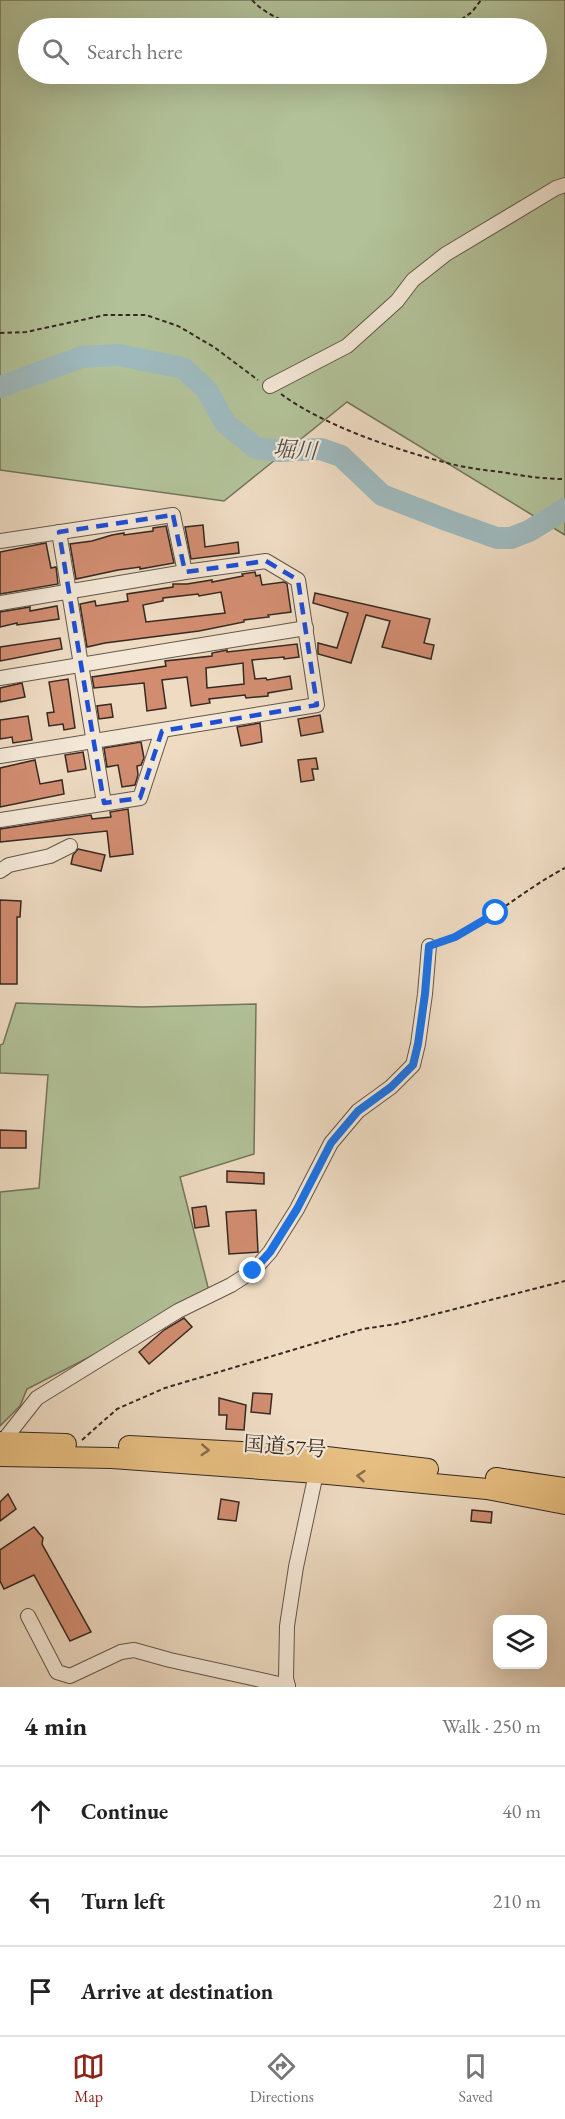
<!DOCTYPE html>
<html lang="en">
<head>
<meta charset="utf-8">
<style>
	body { margin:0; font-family:"EB Garamond","Noto Serif JP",serif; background:#f2f2f2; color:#222 }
	.controls { position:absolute; right:18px; bottom:18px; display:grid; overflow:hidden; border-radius:12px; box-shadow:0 6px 24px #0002 }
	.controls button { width:54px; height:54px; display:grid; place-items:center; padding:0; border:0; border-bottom:2px solid #e0e0e0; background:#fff; color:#222; font:30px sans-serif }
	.stop { position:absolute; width:18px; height:18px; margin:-14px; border:4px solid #1a73e8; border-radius:50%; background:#fff }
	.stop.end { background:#1a73e8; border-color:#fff; box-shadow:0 2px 6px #0008 }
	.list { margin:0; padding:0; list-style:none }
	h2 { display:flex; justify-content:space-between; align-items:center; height:78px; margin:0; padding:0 24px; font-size:26px }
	h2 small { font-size:20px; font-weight:400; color:#767676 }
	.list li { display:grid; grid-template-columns:39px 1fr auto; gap:18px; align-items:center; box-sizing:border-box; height:90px; padding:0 24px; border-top:2px solid #e0e0e0 }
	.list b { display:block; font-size:22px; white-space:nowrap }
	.list em { font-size:20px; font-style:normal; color:#767676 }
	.icon { flex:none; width:33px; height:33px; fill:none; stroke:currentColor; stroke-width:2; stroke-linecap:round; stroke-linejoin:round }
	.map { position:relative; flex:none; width:565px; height:1687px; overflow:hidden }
	.search { position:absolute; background:#fff; box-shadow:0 6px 24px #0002; left:18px; right:18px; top:18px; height:66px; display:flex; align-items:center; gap:15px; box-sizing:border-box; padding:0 21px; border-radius:33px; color:#767676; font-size:22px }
	.sheet { height:348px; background:#fff }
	nav { display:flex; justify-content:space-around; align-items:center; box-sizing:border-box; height:84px; border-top:2px solid #e0e0e0; background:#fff; font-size:16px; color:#767676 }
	nav a { display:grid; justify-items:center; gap:3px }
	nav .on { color:#8f2418 }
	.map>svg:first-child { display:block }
	.green { fill:#b2c198; stroke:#73755d; stroke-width:1.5; fill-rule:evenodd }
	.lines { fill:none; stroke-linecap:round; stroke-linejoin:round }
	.river { stroke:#9eb9bd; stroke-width:22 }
	.building { fill:#d28d71; stroke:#342922; stroke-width:1.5; fill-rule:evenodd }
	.minor-casing { stroke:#62564a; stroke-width:16 }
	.highway-casing { stroke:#342922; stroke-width:22 }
	.path { stroke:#342922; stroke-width:2; stroke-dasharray:4.5 3; stroke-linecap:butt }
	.minor { stroke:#f4e8d7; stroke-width:14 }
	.highway { stroke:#e7be81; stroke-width:20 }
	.oneway { stroke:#856c4d }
	.route { stroke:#1a73e8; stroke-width:8 }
	.marked { fill:none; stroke:#1d4ed8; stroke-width:4.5; stroke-dasharray:12 8; stroke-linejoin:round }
	.labels { text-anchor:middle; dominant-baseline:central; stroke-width:4.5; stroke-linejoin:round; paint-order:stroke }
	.street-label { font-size:21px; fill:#342922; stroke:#f4e8d7 }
	.water-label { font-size:22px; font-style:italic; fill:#4e4d49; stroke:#f4e8d7 }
</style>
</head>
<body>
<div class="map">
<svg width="565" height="1687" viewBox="0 0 565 1687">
	<rect width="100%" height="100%" fill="#eedbc2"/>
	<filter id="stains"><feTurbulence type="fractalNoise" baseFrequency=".00333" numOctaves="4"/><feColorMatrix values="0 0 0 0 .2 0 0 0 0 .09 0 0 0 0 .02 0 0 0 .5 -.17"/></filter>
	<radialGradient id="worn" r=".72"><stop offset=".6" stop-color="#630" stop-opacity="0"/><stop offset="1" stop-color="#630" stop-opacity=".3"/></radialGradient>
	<g class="green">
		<path d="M0,0H565V535L347,402L224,501L0,470ZM28,28H536V74H28Z"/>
		<path d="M16,1003L142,1007L256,1004L254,1154L180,1177L210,1295L27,1389L20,1406L0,1426V1192L39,1188L48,1075L0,1073V1045L3,1044Z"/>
	</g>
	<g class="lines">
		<path class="river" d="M0,387L82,357L119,355L183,368L206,389L226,424L256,448L279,451L321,449L341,456L382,495L449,521L497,538H511L529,531L565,509"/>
	</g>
	<g class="building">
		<path d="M203,525L205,547L238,542L239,553L191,559L185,527Z"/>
		<path d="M166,526L174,563L140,569V567L118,570L76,579L70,544L92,541L112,535L124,533V535L153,531V528Z"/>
		<path d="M46,543L51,568L56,567L58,584L0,594V552Z"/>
		<path d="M255,572L256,576L260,575L262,585L284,582L287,584L291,612L268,615L269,617L244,620V622L199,631L105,643L87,647L80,604L95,601L96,606L128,601L127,594L173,587V584H187L212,580V582L243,576L242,574ZM221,592L225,613L146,622L143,605L163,601V598L198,594L199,596Z"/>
		<path d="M315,593L430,619L424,643L434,645L431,659L382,647L390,621L366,615L351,663L318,654V643L337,648L348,613L313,603Z"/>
		<path d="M57,606L59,619L17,625V623L0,627V612L30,607V611Z"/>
		<path d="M60,638L62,649L0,661V647Z"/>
		<path d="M297,644L299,657L284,659V657L252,660L255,679L266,678L267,680L290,676L292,689L268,693V696L246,698L245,695L209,699L210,703L191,706L187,677L162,680L166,708L147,711L144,683L94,688L92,677L166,666L165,661L212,656V653L227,650V652ZM243,663L244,684L207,688L206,668Z"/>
		<path d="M68,679L75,728L64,730L63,724L49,726L47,713L54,712L49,682Z"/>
		<path d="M22,683L25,697L0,702V688Z"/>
		<path d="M111,704L113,717L99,719L97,706Z"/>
		<path d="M320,715L323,732L301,736L298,719Z"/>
		<path d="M28,716L32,740L13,743L12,737L0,739V720Z"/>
		<path d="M260,723L262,742L241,746L237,727Z"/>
		<path d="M141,742L144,758L141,765L137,766L138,775L135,785L122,787L118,765L107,767L104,748Z"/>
		<path d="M83,752L86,769L68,772L65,755Z"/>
		<path d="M316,758L318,769H312L314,780L301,782L298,760Z"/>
		<path d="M35,760L40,784L62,780L64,794L0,807V768Z"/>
		<path d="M128,809L133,854L110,857L107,831L0,842V829L91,815L92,819L111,817L110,812Z"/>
		<path d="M78,849L105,855L101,871L71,864L73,855Z"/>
		<path d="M0,900L21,901L20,917H17V984H0Z"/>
		<path d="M0,1130L26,1131V1148H0Z"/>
		<path d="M227,1171L264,1173V1184L227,1182Z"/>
		<path d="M206,1206L209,1226L195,1228L192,1208Z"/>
		<path d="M256,1210L258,1252L229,1254L226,1212Z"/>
		<path d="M184,1318L192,1327L149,1364L139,1352L164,1330Z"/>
		<path d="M253,1393L272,1394L270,1414L251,1412Z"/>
		<path d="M219,1398L246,1405L244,1430L226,1429L227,1415H219Z"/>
		<path d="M8,1494L16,1509L0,1521V1502Z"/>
		<path d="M221,1499L239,1502L236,1521L218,1519Z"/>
		<path d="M472,1510L492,1512L491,1523L471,1521Z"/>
		<path d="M34,1527L43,1538L42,1544L91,1632L70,1641L34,1575L4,1589L0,1581V1550Z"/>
	</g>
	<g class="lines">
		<defs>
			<g id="minor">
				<path d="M270,386L347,346L397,301L413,280L446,254L556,188L565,185"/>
				<path d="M59,532L104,803"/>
				<path d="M0,541L173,515L185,572"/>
				<path d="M0,603L185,572L266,561L298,580L317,705L0,756"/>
				<path d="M0,678L306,628"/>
				<path d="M0,820L140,798L162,731"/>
				<path d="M0,871L9,865L50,856L70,846"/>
				<path d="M0,1445L37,1398L178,1311L231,1285L253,1271L270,1252L297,1209L331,1143L358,1111L391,1087L413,1065L418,1044L425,994L429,946"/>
				<path d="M28,1616L57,1672L70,1676L121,1652L134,1650L170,1660L288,1686"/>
				<path d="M288,1687L286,1678L287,1626L296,1567L318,1464"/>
			</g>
			<g id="highway">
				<path d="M0,1442L66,1444"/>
				<path d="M129,1446L318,1456L428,1469"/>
				<path d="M0,1456L112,1458L317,1473L487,1489L565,1504"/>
				<path d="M496,1478L565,1488"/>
			</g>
		</defs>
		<use href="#minor" class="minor-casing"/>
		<use href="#highway" class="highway-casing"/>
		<g class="path">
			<path d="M252,0C266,15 288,24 308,28"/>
			<path d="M449,28L472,12L481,0"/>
			<path d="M0,333L26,332L105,315H146L178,326L214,347L258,380"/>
			<path d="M281,394C326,427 397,450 451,464C467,468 484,470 501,472C523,476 543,479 565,479"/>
			<path d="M440,942C486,926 522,890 565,868"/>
			<path d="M82,1440L117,1409L165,1388L363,1329L396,1324L565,1281"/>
		</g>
		<use href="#minor" class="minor"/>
		<use href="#highway" class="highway"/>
	</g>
	<defs><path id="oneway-chevron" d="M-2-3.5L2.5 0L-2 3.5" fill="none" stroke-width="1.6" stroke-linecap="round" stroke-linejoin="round" transform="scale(1.5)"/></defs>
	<g class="oneway">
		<use href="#oneway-chevron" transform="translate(205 1450) rotate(3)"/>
		<use href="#oneway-chevron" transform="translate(361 1476) rotate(-175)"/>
	</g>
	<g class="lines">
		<path class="route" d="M253,1271L270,1252L297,1209L331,1143L358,1111L391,1087L413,1065L418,1044L425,994L429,946L455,937L496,913"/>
	</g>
	<path class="marked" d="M173,515L185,572L266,561L298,580L317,705L162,731L140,798L104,803L59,532Z"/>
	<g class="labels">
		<g class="street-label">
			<text transform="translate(285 1446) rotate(4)">国道57号</text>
		</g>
		<g class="water-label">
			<text transform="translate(295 450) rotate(3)">堀川</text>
		</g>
	</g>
	<rect width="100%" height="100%" filter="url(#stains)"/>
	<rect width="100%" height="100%" fill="url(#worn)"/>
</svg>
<div class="controls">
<button><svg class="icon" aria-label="layers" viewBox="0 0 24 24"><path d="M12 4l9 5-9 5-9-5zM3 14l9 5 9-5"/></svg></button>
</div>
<div class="stop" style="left:496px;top:913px"></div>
<div class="stop end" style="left:253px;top:1271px"></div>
<div class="search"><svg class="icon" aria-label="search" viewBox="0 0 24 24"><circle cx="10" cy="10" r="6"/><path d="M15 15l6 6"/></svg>Search here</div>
</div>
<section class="sheet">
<h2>4 min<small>Walk · 250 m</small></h2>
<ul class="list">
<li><svg class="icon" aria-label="ahead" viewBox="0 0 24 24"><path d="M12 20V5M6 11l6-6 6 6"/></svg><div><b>Continue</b></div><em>40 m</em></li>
<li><svg class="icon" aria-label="left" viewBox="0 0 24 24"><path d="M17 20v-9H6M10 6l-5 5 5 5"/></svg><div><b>Turn left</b></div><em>210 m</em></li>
<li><svg class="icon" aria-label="arrive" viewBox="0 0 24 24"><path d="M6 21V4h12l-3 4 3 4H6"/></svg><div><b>Arrive at destination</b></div></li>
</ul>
</section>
<nav>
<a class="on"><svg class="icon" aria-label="map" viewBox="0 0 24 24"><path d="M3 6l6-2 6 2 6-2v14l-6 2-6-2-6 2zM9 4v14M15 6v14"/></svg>Map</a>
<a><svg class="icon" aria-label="directions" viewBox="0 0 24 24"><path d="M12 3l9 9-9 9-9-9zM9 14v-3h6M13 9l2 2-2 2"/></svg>Directions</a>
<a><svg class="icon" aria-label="saved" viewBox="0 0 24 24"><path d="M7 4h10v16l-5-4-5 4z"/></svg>Saved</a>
</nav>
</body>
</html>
